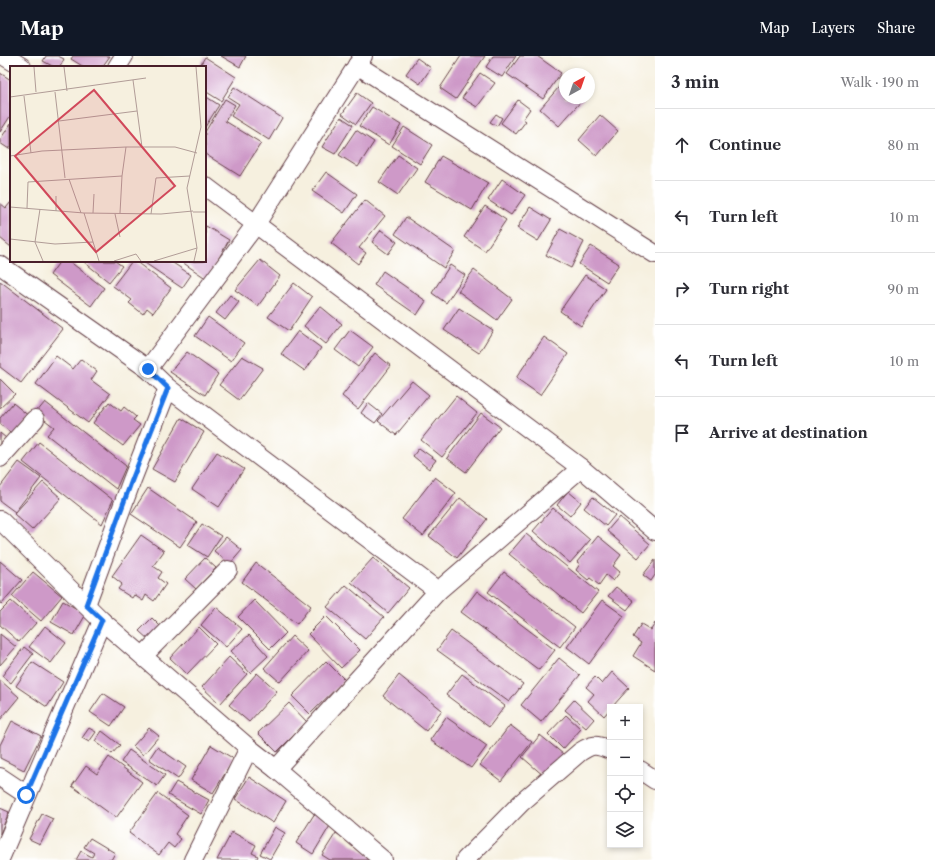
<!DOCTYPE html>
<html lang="en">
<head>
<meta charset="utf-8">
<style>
	body { margin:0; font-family:"Libre Caslon Text",serif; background:#f7f7f7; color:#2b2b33 }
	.controls { position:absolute; right:12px; bottom:12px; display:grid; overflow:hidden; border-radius:0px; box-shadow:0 2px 6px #0003 }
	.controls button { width:36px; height:36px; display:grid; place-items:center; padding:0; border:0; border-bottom:1px solid #e1e1e2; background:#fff; color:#2b2b33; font:20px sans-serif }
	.compass { position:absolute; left:559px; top:12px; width:36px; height:36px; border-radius:50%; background:#fff; box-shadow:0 2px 6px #0003; rotate:40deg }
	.stop { position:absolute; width:12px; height:12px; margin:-9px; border:3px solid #1a73e8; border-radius:50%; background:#fff }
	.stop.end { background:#1a73e8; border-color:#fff; box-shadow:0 1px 4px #0008 }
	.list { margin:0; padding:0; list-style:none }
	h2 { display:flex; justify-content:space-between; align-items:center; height:52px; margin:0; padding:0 16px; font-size:17px }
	h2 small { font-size:13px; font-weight:400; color:#7c7c81 }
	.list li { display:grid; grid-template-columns:26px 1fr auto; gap:12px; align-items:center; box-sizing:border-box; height:72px; padding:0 16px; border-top:1px solid #e1e1e2 }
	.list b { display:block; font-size:15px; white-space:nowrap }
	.list em { font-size:13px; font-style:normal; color:#7c7c81 }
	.icon { flex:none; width:22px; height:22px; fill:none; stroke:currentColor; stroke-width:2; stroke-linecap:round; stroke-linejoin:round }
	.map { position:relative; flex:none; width:655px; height:804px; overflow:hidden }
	header { display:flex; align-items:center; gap:24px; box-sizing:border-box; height:56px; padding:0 20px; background:#111827; color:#fff }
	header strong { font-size:19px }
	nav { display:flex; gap:22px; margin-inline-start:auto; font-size:14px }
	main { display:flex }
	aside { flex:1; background:#fff }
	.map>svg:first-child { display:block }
	.building { fill:#ce99c8 }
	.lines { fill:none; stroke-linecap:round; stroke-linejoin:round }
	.minor-casing { stroke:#643e46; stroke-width:20 }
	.minor { stroke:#fff; stroke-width:18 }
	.route { stroke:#1a73e8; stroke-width:5 }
	.inset-road { fill:none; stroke:#b19c97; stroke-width:1 }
	.view { fill:#d1495b; fill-opacity:0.15; stroke:#d1495b; stroke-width:2 }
	.inset-edge { fill:none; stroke:#4a1f2b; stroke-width:2 }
</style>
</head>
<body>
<header>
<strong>Map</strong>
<nav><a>Map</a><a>Layers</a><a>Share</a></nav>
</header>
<main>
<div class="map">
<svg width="655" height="804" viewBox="0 0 655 804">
	<rect width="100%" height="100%" fill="#fff"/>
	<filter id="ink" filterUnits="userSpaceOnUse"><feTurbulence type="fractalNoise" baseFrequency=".025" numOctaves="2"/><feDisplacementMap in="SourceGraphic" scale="8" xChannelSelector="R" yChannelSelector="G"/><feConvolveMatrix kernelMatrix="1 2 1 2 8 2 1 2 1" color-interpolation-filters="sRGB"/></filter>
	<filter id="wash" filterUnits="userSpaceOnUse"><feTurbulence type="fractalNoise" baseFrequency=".012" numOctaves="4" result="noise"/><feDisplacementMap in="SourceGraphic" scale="16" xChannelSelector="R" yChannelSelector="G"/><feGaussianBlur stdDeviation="0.9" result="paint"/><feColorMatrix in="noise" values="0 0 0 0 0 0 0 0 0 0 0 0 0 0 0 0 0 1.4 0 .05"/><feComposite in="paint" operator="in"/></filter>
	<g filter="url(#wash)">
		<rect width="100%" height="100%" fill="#f6f0df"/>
		<g id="blocks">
			<g class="building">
				<path d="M46,0H58L64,3L60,11H54L43,5Z"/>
				<path d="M73,0H110L102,11H84L71,3Z"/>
				<path d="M221,0H246L240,11Z"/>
				<path d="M461,0H485L456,43L440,32Z"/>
				<path d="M493,0H516L502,21L486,11Z"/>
				<path d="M520,0H537L561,17L543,43L507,18Z"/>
				<path d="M205,1L236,21L221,45L205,35V11H199Z"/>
				<path d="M417,2L431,12L420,28L406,18Z"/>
				<path d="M0,17L11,24V59L0,76Z"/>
				<path d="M480,17L495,27L477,51L462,42Z"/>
				<path d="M565,24V42H584L559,70L540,53Z"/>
				<path d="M234,31L282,62L269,84L231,60L239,48L228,41Z"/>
				<path d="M357,37L371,47L356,68L342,58Z"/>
				<path d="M205,40L219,49L205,71Z"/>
				<path d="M225,43L235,49L225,65L261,87L240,120L205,98V76Z"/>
				<path d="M518,44L530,53L523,63L526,65L516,78L501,67Z"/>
				<path d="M372,51L401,69L389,89L359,70Z"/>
				<path d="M496,58L502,62L497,70L490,66Z"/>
				<path d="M600,59L618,75L597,100L579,84Z"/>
				<path d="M341,61L353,69L335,98L322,91Z"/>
				<path d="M11,67V90L9,93L0,87V84Z"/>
				<path d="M404,71L432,89L420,108L392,90Z"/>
				<path d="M356,74L374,86L358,111L339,99Z"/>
				<path d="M398,99L417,112L398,139L379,126Z"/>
				<path d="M441,100L488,127L472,154L425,126Z"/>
				<path d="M326,116L357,138L344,157L312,135Z"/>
				<path d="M502,123L525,139L511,159L488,144Z"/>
				<path d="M365,144L385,160L359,192L366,197L358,208L331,187Z"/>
				<path d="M11,146V191L0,182V147L6,152Z"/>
				<path d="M485,150L506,164L485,195L464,181Z"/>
				<path d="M530,151L551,164L538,185L517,172Z"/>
				<path d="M406,161L455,195L444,212L395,178Z"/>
				<path d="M206,170L229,184L207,223L182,206L205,205V172Z"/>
				<path d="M560,173L584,186L571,212L546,199Z"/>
				<path d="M381,174L397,186L388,198L372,186Z"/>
				<path d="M591,190L619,208L607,226L579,208Z"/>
				<path d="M260,204L280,220L258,250L235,234Z"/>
				<path d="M60,205H69L104,232L91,250L50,219Z"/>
				<path d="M83,205H115L122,210L109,226Z"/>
				<path d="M132,205H135L171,232L153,257L147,252L143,258L129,247L132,244L113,230Z"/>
				<path d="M142,205H170L191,219L182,232Z"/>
				<path d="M450,209L465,219L446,247L432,237Z"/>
				<path d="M474,214L512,243L497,264L458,235Z"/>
				<path d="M383,215L426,245L417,259L374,229Z"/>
				<path d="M585,219L606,233L581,270L560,255Z"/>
				<path d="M0,225L63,273L21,327L0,311Z"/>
				<path d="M294,227L312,241L289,275L268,261Z"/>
				<path d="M230,239L239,246L225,264L216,257Z"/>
				<path d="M320,250L342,268L326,288L304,270Z"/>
				<path d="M459,252L493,274L479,297L444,274Z"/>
				<path d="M208,261L244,287L231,305L195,280Z"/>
				<path d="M350,274L373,291L358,311L335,294Z"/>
				<path d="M298,275L321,292L305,315L281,298Z"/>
				<path d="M544,281L568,298L540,339L516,322Z"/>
				<path d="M187,296L218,318L205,339L170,316Z"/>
				<path d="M375,297L391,310L358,353L342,340Z"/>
				<path d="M56,300L73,313L81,303L97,315L91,324L110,338L88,367L36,328Z"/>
				<path d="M242,300L263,312L239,344L219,329Z"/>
				<path d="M0,323L15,338L0,352Z"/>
				<path d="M412,325L429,339L396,379L378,365Z"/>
				<path d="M456,340L477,357L442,401L421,384Z"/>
				<path d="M45,346L126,410L116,433L47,379L54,371L36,357Z"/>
				<path d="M109,346L121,355L124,351L136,361L133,364L140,369L123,390L93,367Z"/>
				<path d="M13,347L30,361L14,379L0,368V362Z"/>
				<path d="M368,347L382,358L375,367L361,357Z"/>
				<path d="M481,357L500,371L466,416L447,402Z"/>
				<path d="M181,362L204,376L175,426L152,413Z"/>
				<path d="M0,377L6,382L0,389Z"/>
				<path d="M39,386L113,444L102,468L23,406Z"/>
				<path d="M419,392L436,404L429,413L413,400Z"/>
				<path d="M217,396L244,413L219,451L192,433Z"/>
				<path d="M19,406L41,422L15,456L0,445V431Z"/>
				<path d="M435,421L456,437L423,480L402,463Z"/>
				<path d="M43,426L61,442L32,474L14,458Z"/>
				<path d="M148,432L197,466L180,491L131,458Z"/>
				<path d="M568,435L581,446L570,460L557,449Z"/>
				<path d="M593,441L615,459L606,470L584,452Z"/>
				<path d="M460,442L487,463L457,502L429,480Z"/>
				<path d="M553,452L590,484L570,507L533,475Z"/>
				<path d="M619,461L650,488L638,502L607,475Z"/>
				<path d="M202,468L221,480L207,501L188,489Z"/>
				<path d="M526,478L598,536L581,557L509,498Z"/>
				<path d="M141,479L164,495L153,510L162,516L158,522L166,528L154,545L146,539L143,545L134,539L132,542L118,533L122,528L112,520Z"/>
				<path d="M598,480L621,499L613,510L620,516L613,525L606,519L599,529L590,522L588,524L576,514L580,508L577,506Z"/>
				<path d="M226,481L242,494L230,508L214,495Z"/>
				<path d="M205,502L216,512L196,533L185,523Z"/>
				<path d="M373,502L409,532L388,557L351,526Z"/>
				<path d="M655,504V519L651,525L643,519Z"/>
				<path d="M0,505L22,524L1,548L0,547Z"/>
				<path d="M256,507L311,550L297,568L242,526Z"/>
				<path d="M33,516L62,540L41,565L12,540Z"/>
				<path d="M504,516L575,571L560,591L488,536Z"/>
				<path d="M346,529L384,561L365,583L327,551Z"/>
				<path d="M616,531L634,545L627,554L608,540Z"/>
				<path d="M477,535L555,594L539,614L461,556Z"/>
				<path d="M254,544L286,577L270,593L238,561Z"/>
				<path d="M602,544L624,560L589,608L567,591Z"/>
				<path d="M11,545L36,567L19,586L0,569V556Z"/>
				<path d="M63,545L86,558L74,579L51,566Z"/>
				<path d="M216,551L242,573L226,591L201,569Z"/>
				<path d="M326,560L360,594L341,612L308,578Z"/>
				<path d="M152,562L162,572L149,584L139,575Z"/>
				<path d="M655,567V614L633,600L641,587L633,581L641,568L651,574Z"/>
				<path d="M45,570L66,587L51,607L29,591Z"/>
				<path d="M199,571L216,588L187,618L170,602Z"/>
				<path d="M451,575L523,628L509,646L437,594Z"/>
				<path d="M0,578L16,591L0,609Z"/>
				<path d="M249,579L268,600L250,617L231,595Z"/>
				<path d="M292,580L308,595L280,626L264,612Z"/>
				<path d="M24,591L33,598L11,627L2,620Z"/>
				<path d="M229,601L247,618L220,648L202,631Z"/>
				<path d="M559,602L580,619L541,666L521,649Z"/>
				<path d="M326,605L345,624L310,658L292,640Z"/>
				<path d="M32,606L63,626L47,651L16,630Z"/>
				<path d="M612,616L629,632L612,651H610V653L604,660L588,645L594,638L586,631L595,621L602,628Z"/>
				<path d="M257,617L277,635L249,666L229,649Z"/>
				<path d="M462,618L505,650L489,671L446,639Z"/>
				<path d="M399,619L442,654L426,675L383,640Z"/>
				<path d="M0,624L19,641L0,664Z"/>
				<path d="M103,637L124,651L111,670L90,656Z"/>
				<path d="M574,644L594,663L586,672L565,654Z"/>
				<path d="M289,647L307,666L277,696L258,677Z"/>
				<path d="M566,659L581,673L563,693L548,678Z"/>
				<path d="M446,661L487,690L471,712L430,684Z"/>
				<path d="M12,665L41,680L24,714L0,702V689Z"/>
				<path d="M510,669L532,686L501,725L480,709Z"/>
				<path d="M89,672L96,676L89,686L82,682Z"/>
				<path d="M149,672L159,680L143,699L133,690Z"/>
				<path d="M102,675L120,689L112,698L95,685Z"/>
				<path d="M540,679L563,698L544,720L522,701Z"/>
				<path d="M211,689L234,703L213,737L191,724Z"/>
				<path d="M157,691L186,711L178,723L149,703Z"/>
				<path d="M129,694L165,719L157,730L121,706Z"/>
				<path d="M109,701L142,726L116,762L72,730L86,710L97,718Z"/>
				<path d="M249,721L286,745L273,767L235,743Z"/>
				<path d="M176,726L209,744L201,758L168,739Z"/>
				<path d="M158,737L188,759L175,778L181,783L174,792L168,787L159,799L129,777Z"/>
				<path d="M0,752L9,756L0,778Z"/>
				<path d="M315,757L331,768L313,798L296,787Z"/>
				<path d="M42,758L53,763L40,788L29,783Z"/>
				<path d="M275,771L285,777L270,803L260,798Z"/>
				<path d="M232,776L256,789L252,797L258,800L256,804H217Z"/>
				<path d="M336,777L376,804H330L322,799Z"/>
				<path d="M90,782L115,797L111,804H76L81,795L92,801L94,797L84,791Z"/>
			</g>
		</g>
	</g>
	<g filter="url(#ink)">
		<use href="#blocks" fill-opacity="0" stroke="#643e46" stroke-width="1"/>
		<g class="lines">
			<defs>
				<g id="minor">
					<path d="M4,0L22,11"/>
					<path d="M357,9L655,198"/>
					<path d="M117,11L124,0"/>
					<path d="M205,130L581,412L655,475"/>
					<path d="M0,209L148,313L168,332L438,535"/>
					<path d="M148,313L256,168L363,0"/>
					<path d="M0,402L35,363"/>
					<path d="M0,464L102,565L249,692L276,713L383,804"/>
					<path d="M86,549L132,424L168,332"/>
					<path d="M143,600L228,514"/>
					<path d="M276,713L438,535L581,412"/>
					<path d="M640,714L655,724"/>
					<path d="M0,721L27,739"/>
					<path d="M0,803L102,565"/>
					<path d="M193,804L249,692"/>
					<path d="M465,804L521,747L580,696C592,688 596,688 610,694"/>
				</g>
			</defs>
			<use href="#minor" class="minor-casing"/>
			<use href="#minor" class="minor"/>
		</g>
	</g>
	<g class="lines" filter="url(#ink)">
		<path class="route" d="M26,739L102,564L86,549L132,424L168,332L148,313"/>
	</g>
	<g transform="translate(10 10)">
		<rect width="196" height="196" fill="#f6f0df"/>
		<path class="inset-road" d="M24,1L26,26M54,1L57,25M123,14L132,81M45,26L55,112M14,30L21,87M0,31L136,12M49,55L127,45M0,90L32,85L116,81H165L187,87M59,113L71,147M0,141L74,147L151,148L183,145M17,142L18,116L112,110M30,143L25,176L33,195M46,145V130M183,146H196M74,147L89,195M83,147L84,128M110,147L112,110L116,81M105,148L110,171M141,148L146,112L180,110M0,173L45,178L83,176M104,195L126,188L131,195M144,195L187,182M184,195L187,182L177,122L191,61L186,1"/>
		<path class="view" d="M84,24L165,120L86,186L5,90Z"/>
		<rect width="196" height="196" class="inset-edge"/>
	</g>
</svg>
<div class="controls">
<button>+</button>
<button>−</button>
<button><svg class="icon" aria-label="locate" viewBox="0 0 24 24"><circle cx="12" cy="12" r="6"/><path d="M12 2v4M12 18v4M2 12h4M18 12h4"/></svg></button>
<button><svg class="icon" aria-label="layers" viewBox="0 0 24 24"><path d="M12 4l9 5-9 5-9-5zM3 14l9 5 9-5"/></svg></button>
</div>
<svg class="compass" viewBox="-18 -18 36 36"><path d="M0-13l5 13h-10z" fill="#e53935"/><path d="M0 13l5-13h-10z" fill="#7c7c81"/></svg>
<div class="stop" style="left:26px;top:739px"></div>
<div class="stop end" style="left:148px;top:313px"></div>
</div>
<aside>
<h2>3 min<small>Walk · 190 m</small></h2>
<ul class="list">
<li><svg class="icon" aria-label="ahead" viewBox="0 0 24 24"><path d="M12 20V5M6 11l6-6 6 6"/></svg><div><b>Continue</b></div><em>80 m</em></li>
<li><svg class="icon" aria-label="left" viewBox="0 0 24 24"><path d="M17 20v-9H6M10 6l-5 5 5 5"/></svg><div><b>Turn left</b></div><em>10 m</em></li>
<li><svg class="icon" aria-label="right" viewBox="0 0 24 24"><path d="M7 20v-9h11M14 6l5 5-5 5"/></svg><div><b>Turn right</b></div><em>90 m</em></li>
<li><svg class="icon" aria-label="left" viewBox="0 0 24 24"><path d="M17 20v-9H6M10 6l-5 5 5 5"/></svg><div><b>Turn left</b></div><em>10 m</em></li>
<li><svg class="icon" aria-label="arrive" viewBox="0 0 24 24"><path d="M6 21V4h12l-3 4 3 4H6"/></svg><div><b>Arrive at destination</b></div></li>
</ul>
</aside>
</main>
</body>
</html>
